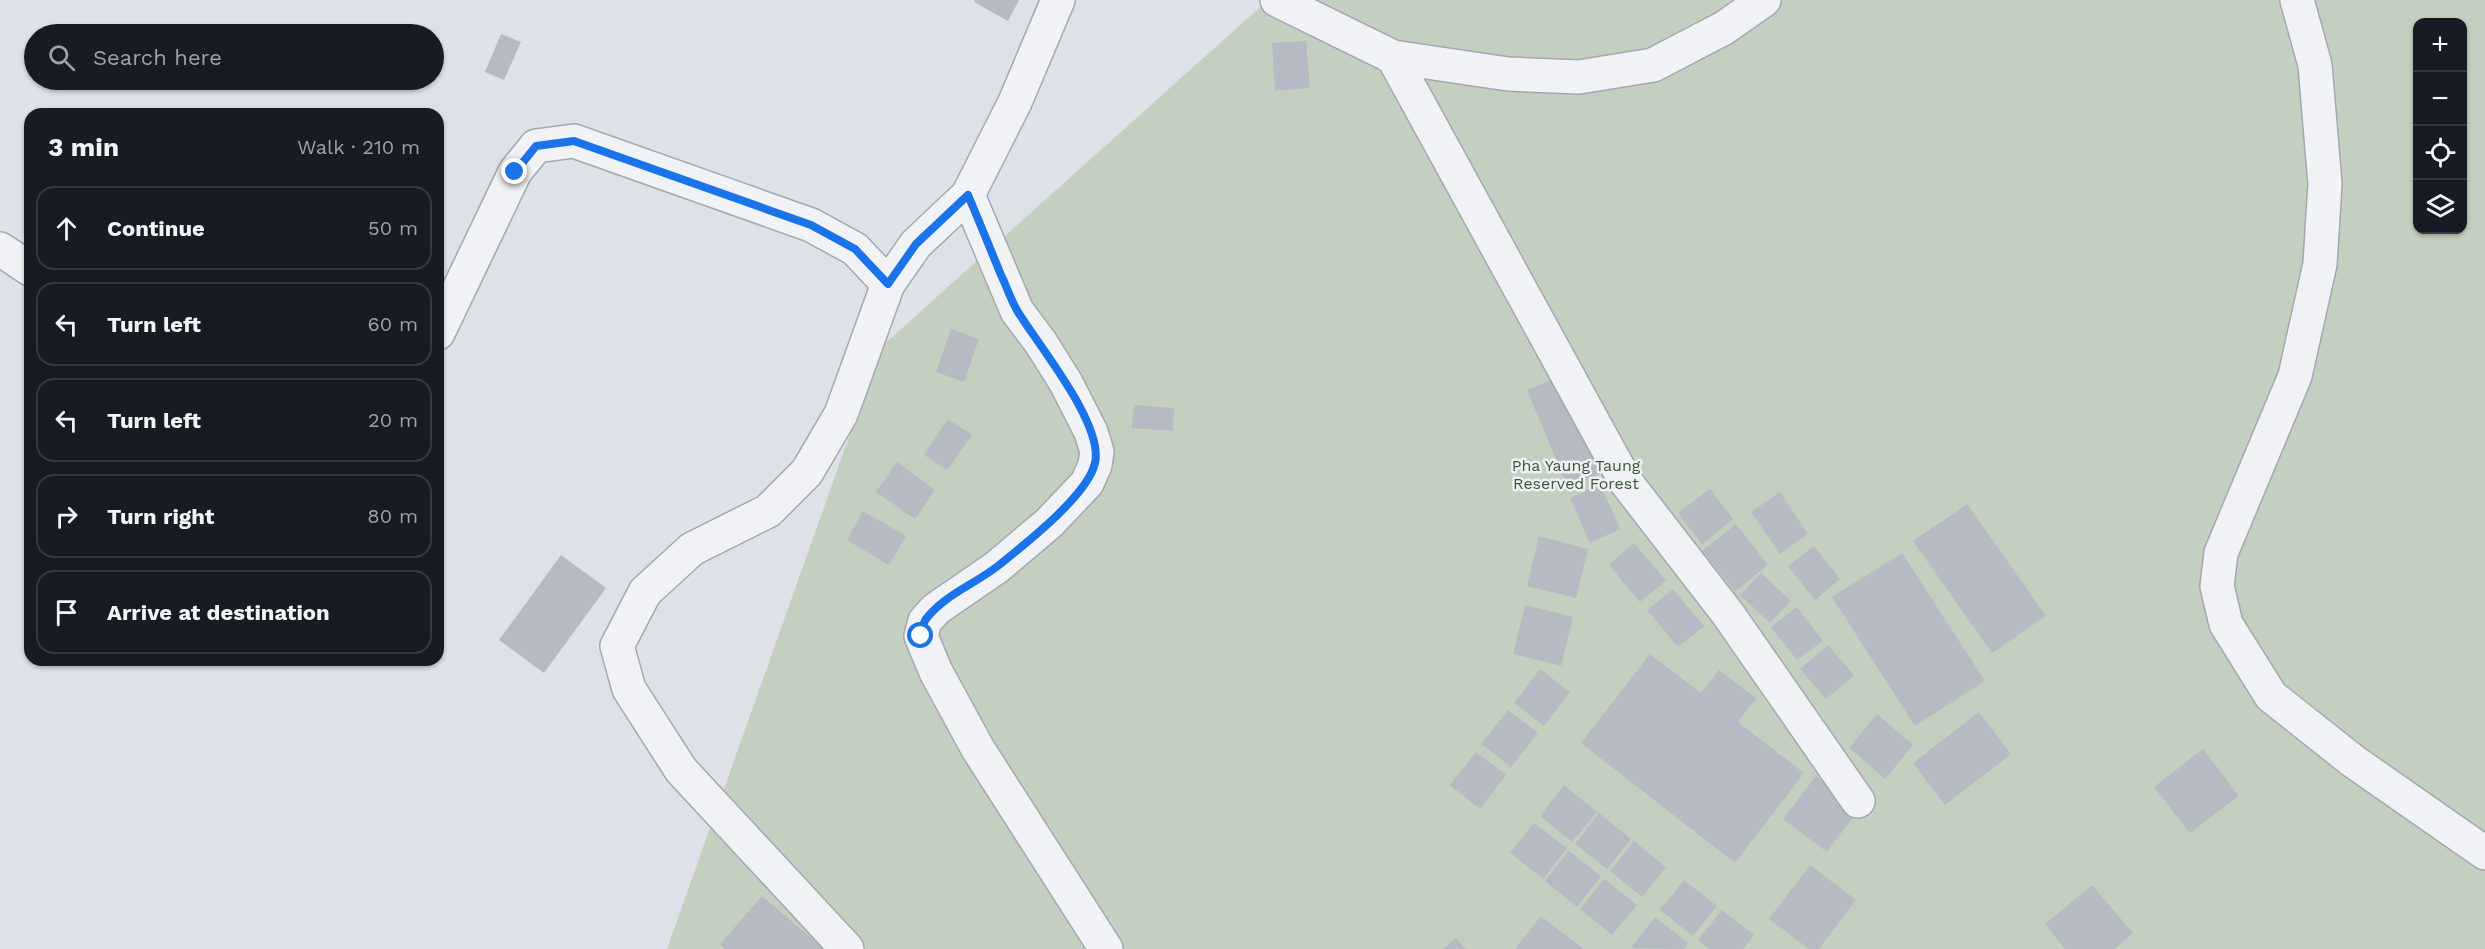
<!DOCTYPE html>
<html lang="en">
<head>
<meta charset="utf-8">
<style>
	body { margin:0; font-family:"Work Sans",sans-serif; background:#20242c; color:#f1f3f6 }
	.controls { position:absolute; right:18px; top:18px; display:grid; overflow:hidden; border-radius:12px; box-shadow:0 2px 4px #0004 }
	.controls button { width:54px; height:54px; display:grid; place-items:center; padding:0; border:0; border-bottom:2px solid #363941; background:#171b24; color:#f1f3f6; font:30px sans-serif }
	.stop { position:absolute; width:18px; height:18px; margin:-14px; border:4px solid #1a73e8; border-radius:50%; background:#fff }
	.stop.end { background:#1a73e8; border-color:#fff; box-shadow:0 2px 6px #0008 }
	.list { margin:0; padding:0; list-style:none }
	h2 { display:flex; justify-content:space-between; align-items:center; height:78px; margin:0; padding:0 24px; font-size:26px }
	h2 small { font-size:20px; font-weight:400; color:#9ea1a6 }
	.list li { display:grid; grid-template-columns:39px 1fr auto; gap:18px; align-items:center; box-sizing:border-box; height:84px; margin:0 12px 12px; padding:0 12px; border:2px solid #363941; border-radius:18px }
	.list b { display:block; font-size:22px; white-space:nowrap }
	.list em { font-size:20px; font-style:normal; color:#9ea1a6 }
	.icon { flex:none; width:33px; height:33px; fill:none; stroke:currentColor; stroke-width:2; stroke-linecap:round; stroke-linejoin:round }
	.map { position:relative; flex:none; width:2485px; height:949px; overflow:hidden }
	.search { position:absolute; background:#171b24; box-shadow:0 2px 4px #0004; left:24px; top:24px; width:420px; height:66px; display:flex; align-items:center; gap:15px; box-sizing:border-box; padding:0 21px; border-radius:33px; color:#9ea1a6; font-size:22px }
	.panel { position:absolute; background:#171b24; box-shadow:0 2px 4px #0004; left:24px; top:108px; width:420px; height:558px; border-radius:18px }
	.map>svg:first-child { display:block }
	.green { fill:#c3d0c0; fill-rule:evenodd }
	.building { fill:#b6bac3 }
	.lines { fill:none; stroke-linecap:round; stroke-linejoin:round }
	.minor-casing { stroke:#a4a8b1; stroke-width:36 }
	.minor { stroke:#f1f2f5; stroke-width:33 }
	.route { stroke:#1a73e8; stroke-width:8 }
	.labels { text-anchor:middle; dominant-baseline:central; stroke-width:5; stroke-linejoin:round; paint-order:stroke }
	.park-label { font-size:16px; fill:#3b5737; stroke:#eef0f5 }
</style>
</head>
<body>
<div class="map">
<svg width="2485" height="949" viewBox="0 0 2485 949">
	<rect width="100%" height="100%" fill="#dee1e7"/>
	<path class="green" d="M1268,0H2485V949H667L881,347ZM2418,22H2462V230H2418Z"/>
	<g class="building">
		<path d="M975,0H1019L1008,21L974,2Z"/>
		<path d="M501,34L521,42L504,80L485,72Z"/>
		<path d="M1306,41L1310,88L1275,91L1272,43Z"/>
		<path d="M951,329L979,339L964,382L936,372Z"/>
		<path d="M1559,377L1599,474L1568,488L1527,390Z"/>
		<path d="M1134,405L1174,408L1173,431L1132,428Z"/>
		<path d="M948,419L972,435L947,470L924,455Z"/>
		<path d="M897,462L935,490L915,519L876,492Z"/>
		<path d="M1600,484L1620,529L1590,543L1570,498Z"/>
		<path d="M1710,489L1733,519L1702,544L1678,513Z"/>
		<path d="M1780,492L1808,534L1780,554L1751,512Z"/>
		<path d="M1967,504L2046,616L1992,653L1913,541Z"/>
		<path d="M863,511L906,536L889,565L847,540Z"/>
		<path d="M1736,524L1768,565L1735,591L1702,551Z"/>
		<path d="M1539,536L1588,549L1576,598L1527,586Z"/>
		<path d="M1634,543L1666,581L1640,602L1609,565Z"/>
		<path d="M1814,546L1840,579L1815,600L1788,566Z"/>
		<path d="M1902,553L1985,681L1915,726L1832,597Z"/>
		<path d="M561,555L606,588L544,673L499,640Z"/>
		<path d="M1761,573L1791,601L1770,623L1740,595Z"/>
		<path d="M1673,589L1704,626L1678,647L1647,610Z"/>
		<path d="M1525,605L1573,617L1561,666L1513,654Z"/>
		<path d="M1797,607L1823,641L1797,660L1771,627Z"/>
		<path d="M1828,645L1854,675L1826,699L1800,669Z"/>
		<path d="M1650,654L1701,693L1719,670L1756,698L1738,722L1804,773L1735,863L1581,743Z"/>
		<path d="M1540,669L1570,692L1544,726L1514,703Z"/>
		<path d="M1508,710L1538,733L1511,767L1481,744Z"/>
		<path d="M1979,712L2011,754L1945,805L1913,763Z"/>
		<path d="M1877,714L1913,745L1885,779L1849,748Z"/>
		<path d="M2203,749L2239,796L2190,833L2154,787Z"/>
		<path d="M1476,752L1506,775L1480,809L1450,785Z"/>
		<path d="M1816,776L1859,809L1827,852L1783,819Z"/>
		<path d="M1564,785L1597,812L1572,842L1540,816Z"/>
		<path d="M1599,813L1631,839L1607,869L1575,844Z"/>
		<path d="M1534,823L1567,848L1543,879L1510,853Z"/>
		<path d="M1634,841L1666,867L1642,897L1610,871Z"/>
		<path d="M1569,851L1601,876L1577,907L1545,881Z"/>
		<path d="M1810,865L1856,900L1819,949H1809L1769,919Z"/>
		<path d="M1604,879L1637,905L1612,935L1580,909Z"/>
		<path d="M1684,880L1717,906L1693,936L1660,910Z"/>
		<path d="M2092,885L2133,933L2114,949H2065L2045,924Z"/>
		<path d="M762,896L824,949H725L720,944Z"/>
		<path d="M1722,910L1754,935L1743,949H1709L1698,940Z"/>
		<path d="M1541,916L1584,949H1515Z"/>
		<path d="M1655,917L1688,943L1684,949L1631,948Z"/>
		<path d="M1456,938L1466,949H1443Z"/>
	</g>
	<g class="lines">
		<defs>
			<g id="minor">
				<path d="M1058,0L1015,102L968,195L1017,311L1041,343L1066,383L1091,432L1097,452L1095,465L1087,483L1049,523L997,567L936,609L925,621L921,636L936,672L978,749L1106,949"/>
				<path d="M1277,0L1393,57L1508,74L1579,77L1653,65L1724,28L1764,0"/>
				<path d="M2297,0L2315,65L2325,184L2320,264L2295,376L2221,553L2217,586L2226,624L2271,696L2353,761L2485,853"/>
				<path d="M1393,57L1626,482L1728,614L1858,801"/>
				<path d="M0,249L30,269"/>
				<path d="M438,333L515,172L536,146L574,141L811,225L855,249L888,284"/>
				<path d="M847,949L681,770L629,689L617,646L645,592L692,549L768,511L807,472L841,414L888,284L916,244L968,195"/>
			</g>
		</defs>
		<use href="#minor" class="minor-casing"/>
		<use href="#minor" class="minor"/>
	</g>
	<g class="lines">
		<path class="route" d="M515,172L536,146L574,141L811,225L855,249L888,284L916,244L968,195C979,221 990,248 1001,275C1007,287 1011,301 1018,312C1038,345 1104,424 1095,463C1088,495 1025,544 999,565C977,583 944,595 926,619C923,623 922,630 921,636"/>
	</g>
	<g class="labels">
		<g class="park-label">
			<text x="1576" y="465">Pha Yaung Taung<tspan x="1576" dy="18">Reserved Forest</tspan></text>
		</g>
	</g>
</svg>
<div class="controls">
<button>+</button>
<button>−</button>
<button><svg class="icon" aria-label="locate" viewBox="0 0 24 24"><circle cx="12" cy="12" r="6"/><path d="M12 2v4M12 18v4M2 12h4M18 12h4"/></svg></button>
<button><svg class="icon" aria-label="layers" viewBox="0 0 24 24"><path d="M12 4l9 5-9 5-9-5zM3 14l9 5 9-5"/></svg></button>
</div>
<div class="stop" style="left:921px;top:636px"></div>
<div class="stop end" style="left:515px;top:172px"></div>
<div class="search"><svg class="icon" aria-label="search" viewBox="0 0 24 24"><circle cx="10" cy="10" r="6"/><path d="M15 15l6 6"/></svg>Search here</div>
<section class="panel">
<h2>3 min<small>Walk · 210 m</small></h2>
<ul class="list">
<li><svg class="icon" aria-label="ahead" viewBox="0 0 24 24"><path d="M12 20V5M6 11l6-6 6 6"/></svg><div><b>Continue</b></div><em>50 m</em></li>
<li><svg class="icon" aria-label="left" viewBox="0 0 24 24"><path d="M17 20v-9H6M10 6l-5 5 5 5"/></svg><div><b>Turn left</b></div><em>60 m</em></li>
<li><svg class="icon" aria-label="left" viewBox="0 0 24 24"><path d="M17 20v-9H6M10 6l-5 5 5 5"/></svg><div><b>Turn left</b></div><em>20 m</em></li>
<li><svg class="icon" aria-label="right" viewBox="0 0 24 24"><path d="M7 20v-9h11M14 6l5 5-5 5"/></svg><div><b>Turn right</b></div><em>80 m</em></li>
<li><svg class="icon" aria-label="arrive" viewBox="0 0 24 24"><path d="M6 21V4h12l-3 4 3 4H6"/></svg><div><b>Arrive at destination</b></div></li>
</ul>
</section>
</div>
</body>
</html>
